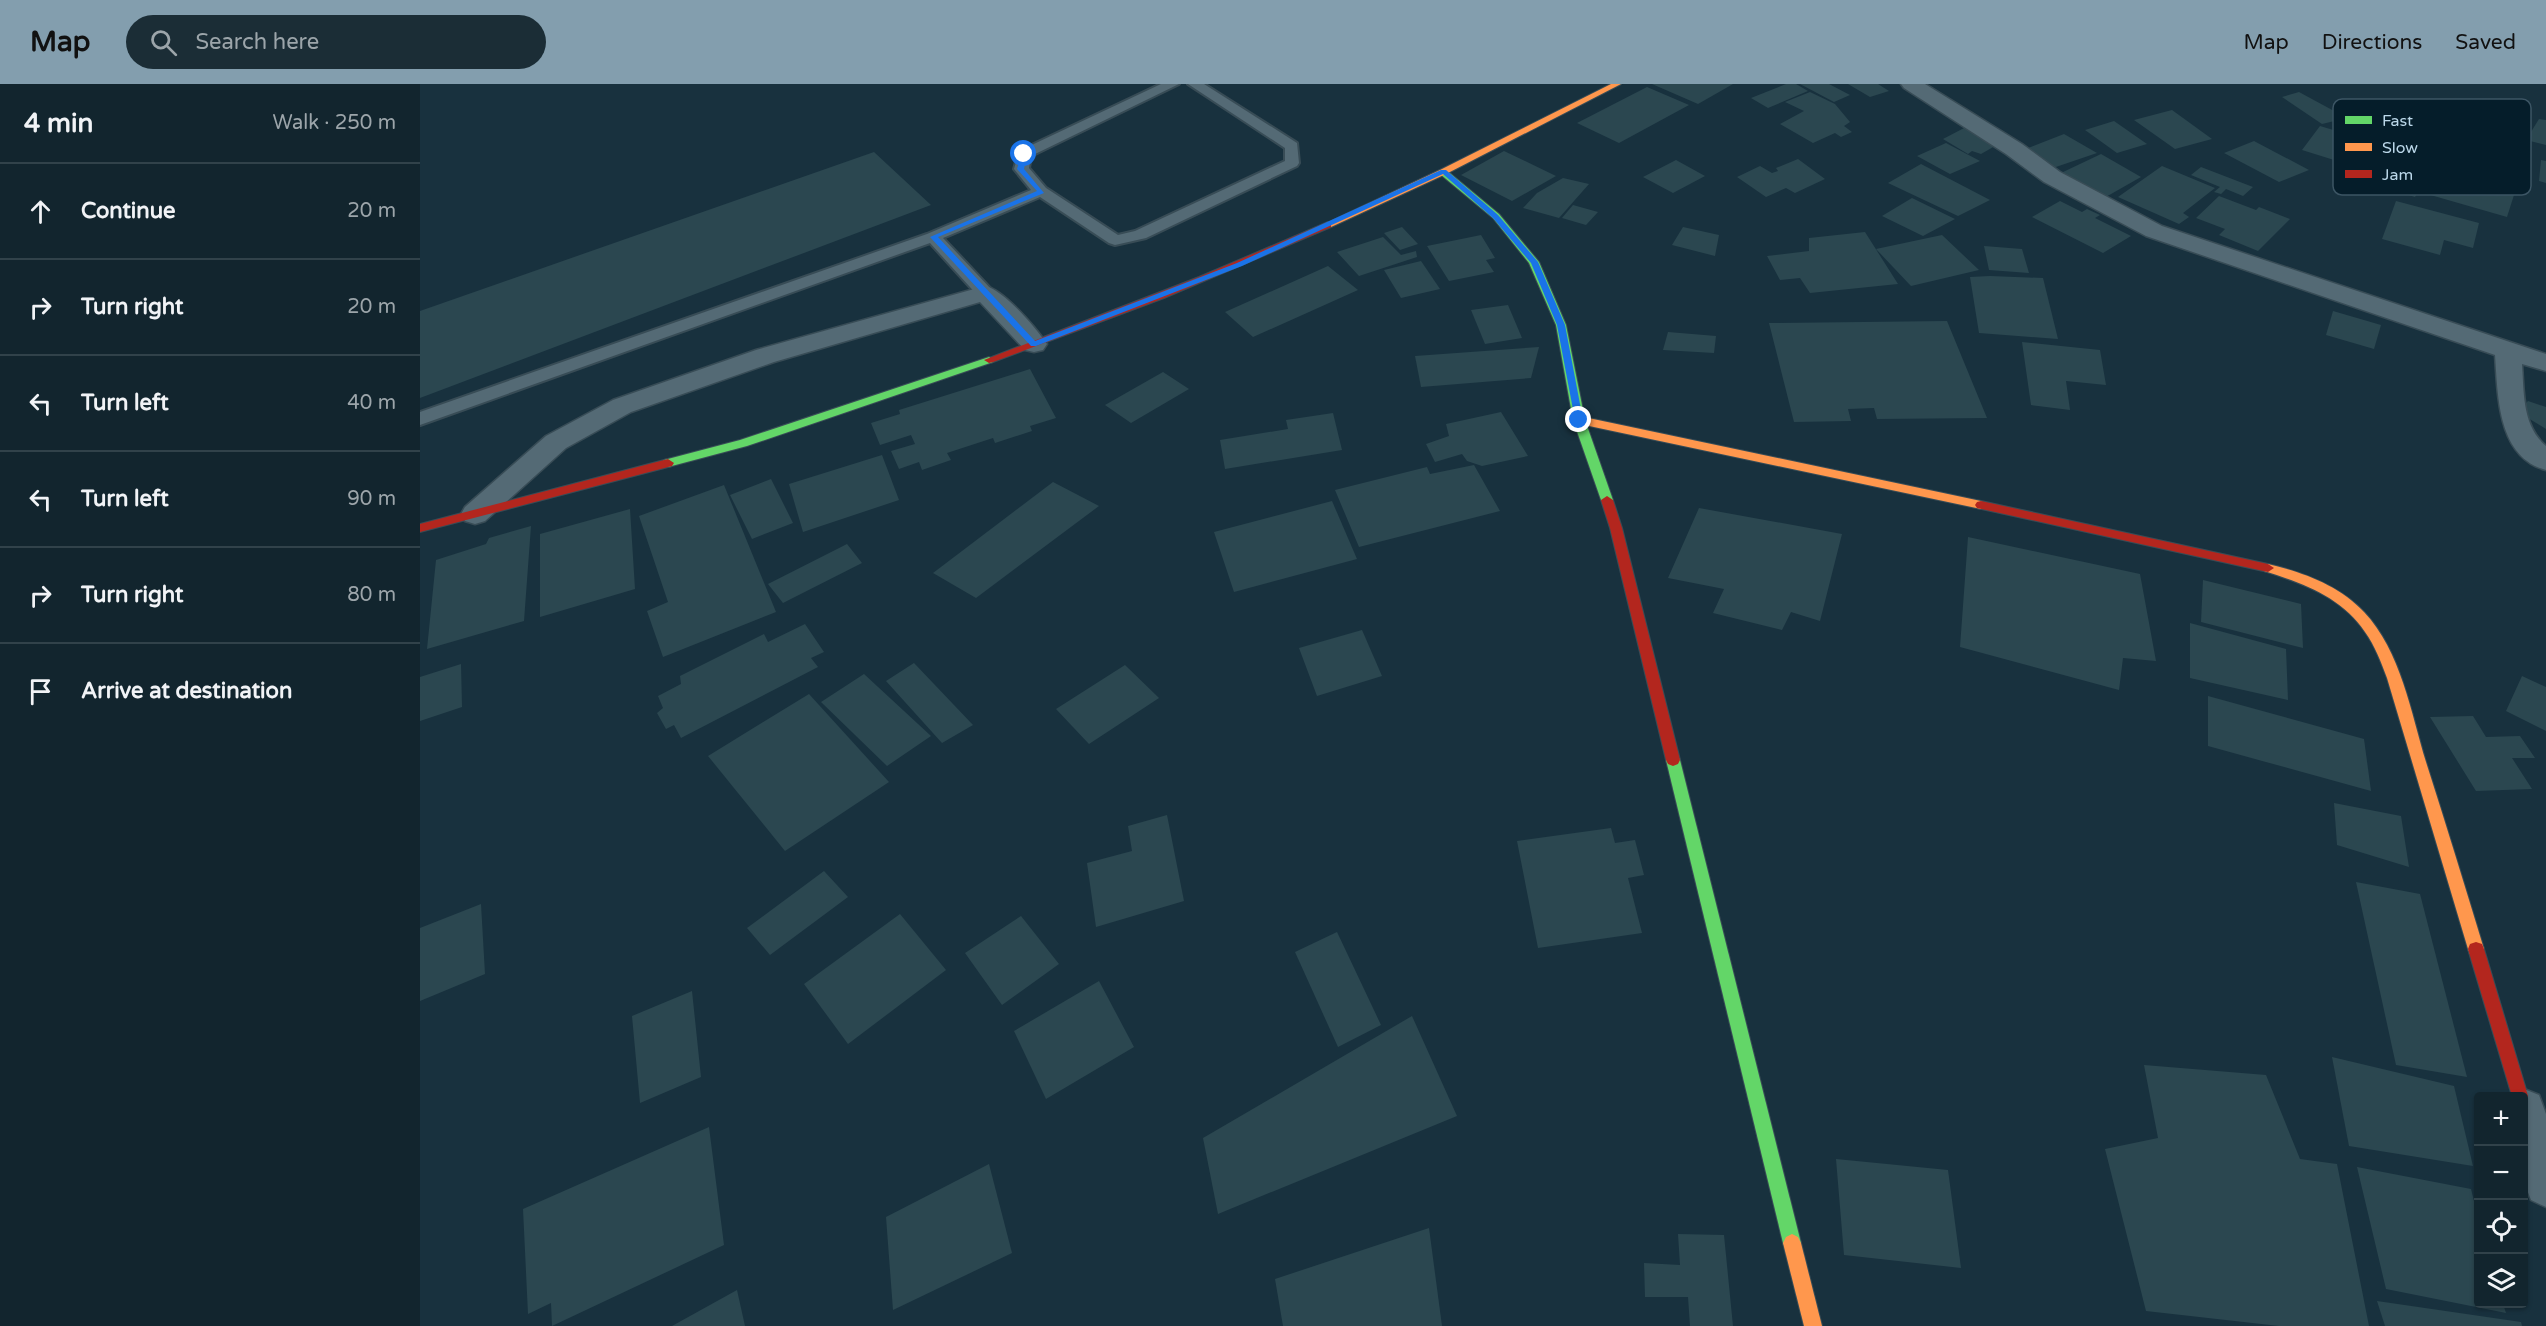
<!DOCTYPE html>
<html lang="en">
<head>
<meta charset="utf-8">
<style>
	body { margin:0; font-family:"Varela Round",sans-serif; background:#1b2d36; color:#f1f3f6 }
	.controls { position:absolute; right:18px; bottom:18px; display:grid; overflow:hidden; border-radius:6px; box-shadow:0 2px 4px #0004 }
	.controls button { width:54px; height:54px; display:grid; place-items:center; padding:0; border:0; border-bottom:2px solid #31424a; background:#12252e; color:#f1f3f6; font:30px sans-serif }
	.stop { position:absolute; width:18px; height:18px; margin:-14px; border:4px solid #1a73e8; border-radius:50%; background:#fff }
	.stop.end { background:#1a73e8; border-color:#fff; box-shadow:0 2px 6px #0008 }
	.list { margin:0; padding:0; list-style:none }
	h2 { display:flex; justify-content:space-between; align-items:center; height:78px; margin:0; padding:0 24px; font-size:26px }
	h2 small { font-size:20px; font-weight:400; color:#9ca5aa }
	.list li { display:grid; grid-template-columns:39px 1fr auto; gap:18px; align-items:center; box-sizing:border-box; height:96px; padding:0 24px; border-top:2px solid #31424a }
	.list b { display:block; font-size:22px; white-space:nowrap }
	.list em { font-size:20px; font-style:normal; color:#9ca5aa }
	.icon { flex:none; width:33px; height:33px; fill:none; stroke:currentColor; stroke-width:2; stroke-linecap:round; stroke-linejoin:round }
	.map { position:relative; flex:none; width:2126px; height:1242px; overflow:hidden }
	header { display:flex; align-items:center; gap:36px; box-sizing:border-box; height:84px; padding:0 30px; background:#839eae; color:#111 }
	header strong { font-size:28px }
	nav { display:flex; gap:33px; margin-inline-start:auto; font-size:21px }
	.search { width:420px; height:54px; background:#1b2d36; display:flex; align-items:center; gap:15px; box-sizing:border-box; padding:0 21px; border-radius:33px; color:#9ca5aa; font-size:22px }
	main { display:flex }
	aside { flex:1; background:#12252e }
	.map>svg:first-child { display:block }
	.building { fill:#2b4750 }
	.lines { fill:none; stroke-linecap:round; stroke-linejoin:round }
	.lane-casing { stroke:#384c56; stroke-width:4 }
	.street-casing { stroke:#384c56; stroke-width:3 }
	.fast-casing { stroke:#384c56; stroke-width:2 }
	.slow-casing { stroke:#384c56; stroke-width:2 }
	.jam-casing { stroke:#384c56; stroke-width:2 }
	.lane { fill:#546a75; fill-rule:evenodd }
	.street { fill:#546a75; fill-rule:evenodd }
	.fast { fill:#63d668; fill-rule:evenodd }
	.slow { fill:#ff974d; fill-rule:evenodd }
	.jam { fill:#b3261e; fill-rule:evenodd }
	.route { fill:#1a73e8 }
	.key { fill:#051d2a; stroke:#3c5564; stroke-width:1.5 }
	.key-label { font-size:16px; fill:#bcd8ea }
</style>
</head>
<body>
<header>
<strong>Map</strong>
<div class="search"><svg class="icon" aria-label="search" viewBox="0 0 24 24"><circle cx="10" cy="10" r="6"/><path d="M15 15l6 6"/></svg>Search here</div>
<nav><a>Map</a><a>Directions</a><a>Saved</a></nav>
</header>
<main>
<aside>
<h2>4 min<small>Walk · 250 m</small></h2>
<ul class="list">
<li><svg class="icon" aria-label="ahead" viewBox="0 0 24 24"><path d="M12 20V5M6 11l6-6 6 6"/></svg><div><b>Continue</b></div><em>20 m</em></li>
<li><svg class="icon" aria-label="right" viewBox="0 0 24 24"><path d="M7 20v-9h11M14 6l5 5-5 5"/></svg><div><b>Turn right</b></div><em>20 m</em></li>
<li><svg class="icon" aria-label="left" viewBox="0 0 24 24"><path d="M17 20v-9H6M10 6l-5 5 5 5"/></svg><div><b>Turn left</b></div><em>40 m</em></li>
<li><svg class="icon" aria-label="left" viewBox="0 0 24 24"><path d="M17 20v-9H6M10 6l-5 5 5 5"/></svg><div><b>Turn left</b></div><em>90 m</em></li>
<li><svg class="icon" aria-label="right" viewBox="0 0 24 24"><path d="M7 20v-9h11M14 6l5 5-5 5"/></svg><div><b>Turn right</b></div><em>80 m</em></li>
<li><svg class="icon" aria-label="arrive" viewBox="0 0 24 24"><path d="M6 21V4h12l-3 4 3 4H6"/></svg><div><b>Arrive at destination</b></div></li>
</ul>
</aside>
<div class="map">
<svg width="2126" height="1242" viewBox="0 0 2126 1242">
	<rect width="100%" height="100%" fill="#18313e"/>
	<g class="building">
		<path d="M1232,0H1313L1278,20Z"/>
		<path d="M1366,0H1376L1388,7L1348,24L1331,14Z"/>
		<path d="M1380,0H1409L1430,11L1414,18Z"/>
		<path d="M1428,0H1458L1469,7L1450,13Z"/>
		<path d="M1227,3L1269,21L1199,59L1157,39Z"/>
		<path d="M1390,8L1415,20L1430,38L1424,42L1432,48L1421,53L1415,49L1393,59L1360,40L1384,27L1365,18Z"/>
		<path d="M1879,8L1927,34L1902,40L1862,13Z"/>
		<path d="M1752,26L1792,55L1755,65L1714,36Z"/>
		<path d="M2119,35L2126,36V61L2106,56Z"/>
		<path d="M1694,37L1727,60L1697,69L1665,46Z"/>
		<path d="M1900,42L1977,65L1974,70L2014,82L1995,113L1947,98L1958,82L1919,70L1914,76L1882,66Z"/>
		<path d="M1546,43L1575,62L1561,70L1552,67L1548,70L1523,55Z"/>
		<path d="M1644,50L1677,69L1630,85L1603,66Z"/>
		<path d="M1834,57L1889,86L1859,98L1804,69Z"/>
		<path d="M1526,59L1560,77L1530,90L1497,72Z"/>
		<path d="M1084,67L1136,92L1092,117L1041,91Z"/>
		<path d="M454,68L511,121L0,314V227Z"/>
		<path d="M1681,70L1721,93L1684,114L1641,89Z"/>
		<path d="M1378,75L1405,95L1375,109L1366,104L1346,113L1317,93L1340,82L1352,89L1358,87L1356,84Z"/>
		<path d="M1256,76L1285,92L1253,109L1223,93Z"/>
		<path d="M2121,76L2126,77V99L2119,97Z"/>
		<path d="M1501,80L1570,116L1538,132L1468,99Z"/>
		<path d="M1742,82L1795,104L1763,129L1769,133L1759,140L1698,113Z"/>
		<path d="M1781,83L1833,103L1823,112L1806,105L1801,110L1794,108L1800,103L1771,91Z"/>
		<path d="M2016,90L2094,111L2087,133L2007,110Z"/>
		<path d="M1143,94L1169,100L1139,134L1103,124L1117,109Z"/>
		<path d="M1799,112L1836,126L1839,123L1870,135L1838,167L1799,151L1805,145L1776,134Z"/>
		<path d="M1492,114L1535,135L1503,152L1462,132Z"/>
		<path d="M1640,117L1662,128L1667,125L1680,131L1675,134L1711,152L1683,169L1612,133Z"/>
		<path d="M1976,117L2059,139L2053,164L2024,156L2020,171L1962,155Z"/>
		<path d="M1153,121L1178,128L1166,141L1142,134Z"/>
		<path d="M982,143L998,160L980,166L964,149Z"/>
		<path d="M1263,143L1299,151L1295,172L1252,161Z"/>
		<path d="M1445,148L1478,200L1390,209L1380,194L1360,196L1347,172L1389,167V154Z"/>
		<path d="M1061,151L1075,174L1066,176L1074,188L1029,197L1007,162Z"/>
		<path d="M1522,151L1559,186L1491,202L1456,165Z"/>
		<path d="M963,153L981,171L996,167L997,173L939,192L917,168Z"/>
		<path d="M1564,162L1602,165L1609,189L1569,186Z"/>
		<path d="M1001,177L1020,205L981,214L964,186Z"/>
		<path d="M908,182L938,206L833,253L805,228Z"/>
		<path d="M1570,192L1623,194L1638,255L1559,249L1550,193Z"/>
		<path d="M1088,221L1102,254L1065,260L1051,226Z"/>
		<path d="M1913,227L1961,241L1954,265L1906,251Z"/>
		<path d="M1527,237L1567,334L1457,335L1454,324L1428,325L1431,337L1374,338L1349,239Z"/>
		<path d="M1248,248L1296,252L1294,269L1243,266Z"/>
		<path d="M1602,258L1680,266L1686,301L1646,297L1650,326L1611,321Z"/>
		<path d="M1119,263L1111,294L1001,303L995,272Z"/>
		<path d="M610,285L636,334L610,342L612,347L575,359L573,354L527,369L531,376L502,386L499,378L479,385L471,367L495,360L491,351L460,361L451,339L480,330L479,326Z"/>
		<path d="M743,288L769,305L711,339L685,321Z"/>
		<path d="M2108,317L2126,323V345L2098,328Z"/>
		<path d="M1081,328L1108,372L1062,382L1047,377L1042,370L1015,378L1006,360L1029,352L1026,340Z"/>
		<path d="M913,329L922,366L805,385L800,356L868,345L866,336Z"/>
		<path d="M462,371L479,416L383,448L369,400Z"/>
		<path d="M1054,381L1080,427L939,463L915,406L1007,383L1010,390Z"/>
		<path d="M351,395L373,439L332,455L310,411Z"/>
		<path d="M633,398L679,422L556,514L513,489Z"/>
		<path d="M304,401L356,528L243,573L227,527L248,518L219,432Z"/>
		<path d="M912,417L937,475L814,508L794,448Z"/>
		<path d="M1279,424L1422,450L1400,537L1371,528L1362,546L1293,529L1304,505L1248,494Z"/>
		<path d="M210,425L215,505L120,533V450Z"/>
		<path d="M111,442L104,537L7,565L16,476L66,460L69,454Z"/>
		<path d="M1548,453L1720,490L1736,577L1703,574L1699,606L1540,563Z"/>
		<path d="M427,460L442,479L363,519L348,500Z"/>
		<path d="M1783,496L1881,520L1883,564L1781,538Z"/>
		<path d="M1770,539L1866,565L1868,616L1770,594Z"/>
		<path d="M385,540L404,568L391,574L398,583L261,654L254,641L246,645L237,629L243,624L238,612L261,600L260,592L344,550L348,558Z"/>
		<path d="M942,546L962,592L897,612L879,564Z"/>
		<path d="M494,579L553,641L522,659L466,597Z"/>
		<path d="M41,580L42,623L0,637V593Z"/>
		<path d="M705,581L739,614L669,660L636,625Z"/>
		<path d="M444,590L511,652L467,682L401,618Z"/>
		<path d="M2102,592L2126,603V647L2086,627Z"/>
		<path d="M389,610L469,698L365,767L288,672Z"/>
		<path d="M1788,612L1944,655L1951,707L1788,662Z"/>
		<path d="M2053,632L2066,653L2100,652L2115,674H2092L2112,705L2056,707L2010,633Z"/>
		<path d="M1914,719L1981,732L1989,783L1917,761Z"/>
		<path d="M747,731L764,817L676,843L667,779L712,767L708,742Z"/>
		<path d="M1191,744L1195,759L1215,756L1224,791L1208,794L1222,849L1118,864L1097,757Z"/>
		<path d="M404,787L428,813L350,871L327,844Z"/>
		<path d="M1936,798L2000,810L2047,993L1976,981Z"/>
		<path d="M61,820L65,890L0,917V844Z"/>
		<path d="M480,830L526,886L428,960L384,900Z"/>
		<path d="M601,832L639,880L582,921L545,869Z"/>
		<path d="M917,848L961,941L918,963L875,868Z"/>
		<path d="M679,897L714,963L626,1015L594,947Z"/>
		<path d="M272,907L281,993L220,1019L212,932Z"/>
		<path d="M992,932L1037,1032L798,1130L783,1054Z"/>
		<path d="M1912,973L2034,1002L2053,1082L1929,1062Z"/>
		<path d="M1724,981L1846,991L1880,1075L1917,1080L1949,1242H1859L1726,1227L1685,1065L1738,1054Z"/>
		<path d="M289,1043L304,1161L132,1242L131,1219L108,1230L103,1125Z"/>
		<path d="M1416,1075L1528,1086L1541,1184L1424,1171Z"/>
		<path d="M569,1080L592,1169L473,1226L466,1133Z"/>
		<path d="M1937,1083L2051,1105L2058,1133V1220H2083L2086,1229L1966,1205Z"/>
		<path d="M1009,1144L1022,1242H863L855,1195Z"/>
		<path d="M1258,1150L1304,1151L1313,1242H1270L1268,1213H1225L1224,1179L1260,1181Z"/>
		<path d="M317,1206L325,1242H252Z"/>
		<path d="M1957,1217L2101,1238L2102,1242H1965Z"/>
	</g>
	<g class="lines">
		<defs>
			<path id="lane" d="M741,0H759L611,72L609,84L626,104L698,151L715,147L865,77V64L768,0H784L877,59L879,79L877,82L726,154L695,161L689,159L620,113L523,154L571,205L573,209L571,213H559L510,159L0,341V328L507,150L611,106L594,85L599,67Z"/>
			<g id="street">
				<path d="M1481,0H1505L1602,60L1640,88L1742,142L2126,270V287L2102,280C2104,308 2102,342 2126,362V386C2077,373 2078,311 2075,271L1726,152L1624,98L1586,70L1484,4Z"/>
				<path d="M565,202C584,206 615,243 627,260L623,266L614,268L605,266L560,218L354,278L211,328L146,364L65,437L55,440L45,437L41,430L45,423L126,352L193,316L336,266Z"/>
				<path d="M2104,1005L2119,1011L2126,1030V1123L2111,1116L2104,1098V1012H2089Z"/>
			</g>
			<g id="fast">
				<path d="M1020,86H1026L1079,130L1119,178L1146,241L1165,336L1193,416L1191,419L1187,420L1181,416L1153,336L1136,241L1109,179L1073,134L1020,90Z"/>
				<path d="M569,273L574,276L573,278L327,362L248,383L242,379L244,376L320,356Z"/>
				<path d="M1253,670L1258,672L1260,676L1381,1159L1378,1165L1372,1168L1366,1165L1363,1159L1246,676L1248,672Z"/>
			</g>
			<g id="slow">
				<path d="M1191,0H1201L1026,90L911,143L903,141L1020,86Z"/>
				<path d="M1159,332L1561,417L1567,421L1561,425L1155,339V333Z"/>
				<path d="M1848,480C1882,488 1919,501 1944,528C1981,567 1991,629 2006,678C2026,740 2045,803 2064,865L2062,870L2056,872L2050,870L2048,865L1967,594C1961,578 1955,562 1945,548C1922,513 1882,499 1844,487L1842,484L1844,481Z"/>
				<path d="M1372,1150L1378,1153L1381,1159L1402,1242H1384L1363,1159L1366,1153Z"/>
			</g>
			<g id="jam">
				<path d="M908,138L911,139V143L744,214L573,278L569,279L564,276L779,193Z"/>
				<path d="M248,375L254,379L252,382L0,448V440Z"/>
				<path d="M1187,412L1193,416L1202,444L1260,676L1258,680L1253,682L1248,680L1246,676L1190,444L1181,416Z"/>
				<path d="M1561,417L1848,480L1854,484L1848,488L1557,424L1555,421L1557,418Z"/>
				<path d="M2056,858L2062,860L2064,865L2108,1012L2104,1019V1012H2092L2048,865L2050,860Z"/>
			</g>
		</defs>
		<use href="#lane" class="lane-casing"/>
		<use href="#street" class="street-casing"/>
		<use href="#fast" class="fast-casing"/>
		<use href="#slow" class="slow-casing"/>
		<use href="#jam" class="jam-casing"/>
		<use href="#lane" class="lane"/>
		<use href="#street" class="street"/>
		<use href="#fast" class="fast"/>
		<use href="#slow" class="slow"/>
		<use href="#jam" class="jam"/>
	</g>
	<path class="route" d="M602,69L607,70L604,85L624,109L518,153L615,257L817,179L1021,86H1026L1078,131L1118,178L1145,241L1163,336L1159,338L1155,336L1137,241L1111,179L1073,134L1023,90L822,182L616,262H611L510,153L617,107L597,85Z"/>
	<rect x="1913" y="15" width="198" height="96" rx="9" class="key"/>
	<rect x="1925" y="32" width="27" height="8" fill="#63d668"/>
	<rect x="1925" y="59" width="27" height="8" fill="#ff974d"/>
	<rect x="1925" y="86" width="27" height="8" fill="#b3261e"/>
	<g class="key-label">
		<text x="1962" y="42">Fast</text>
		<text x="1962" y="69">Slow</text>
		<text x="1962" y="96">Jam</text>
	</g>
</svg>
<div class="controls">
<button>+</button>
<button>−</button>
<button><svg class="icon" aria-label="locate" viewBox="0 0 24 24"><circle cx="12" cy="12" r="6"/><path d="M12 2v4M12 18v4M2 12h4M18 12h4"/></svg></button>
<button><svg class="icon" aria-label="layers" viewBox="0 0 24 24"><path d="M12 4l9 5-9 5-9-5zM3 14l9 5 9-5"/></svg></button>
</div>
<div class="stop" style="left:604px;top:70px"></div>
<div class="stop end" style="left:1159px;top:336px"></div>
</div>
</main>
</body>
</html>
